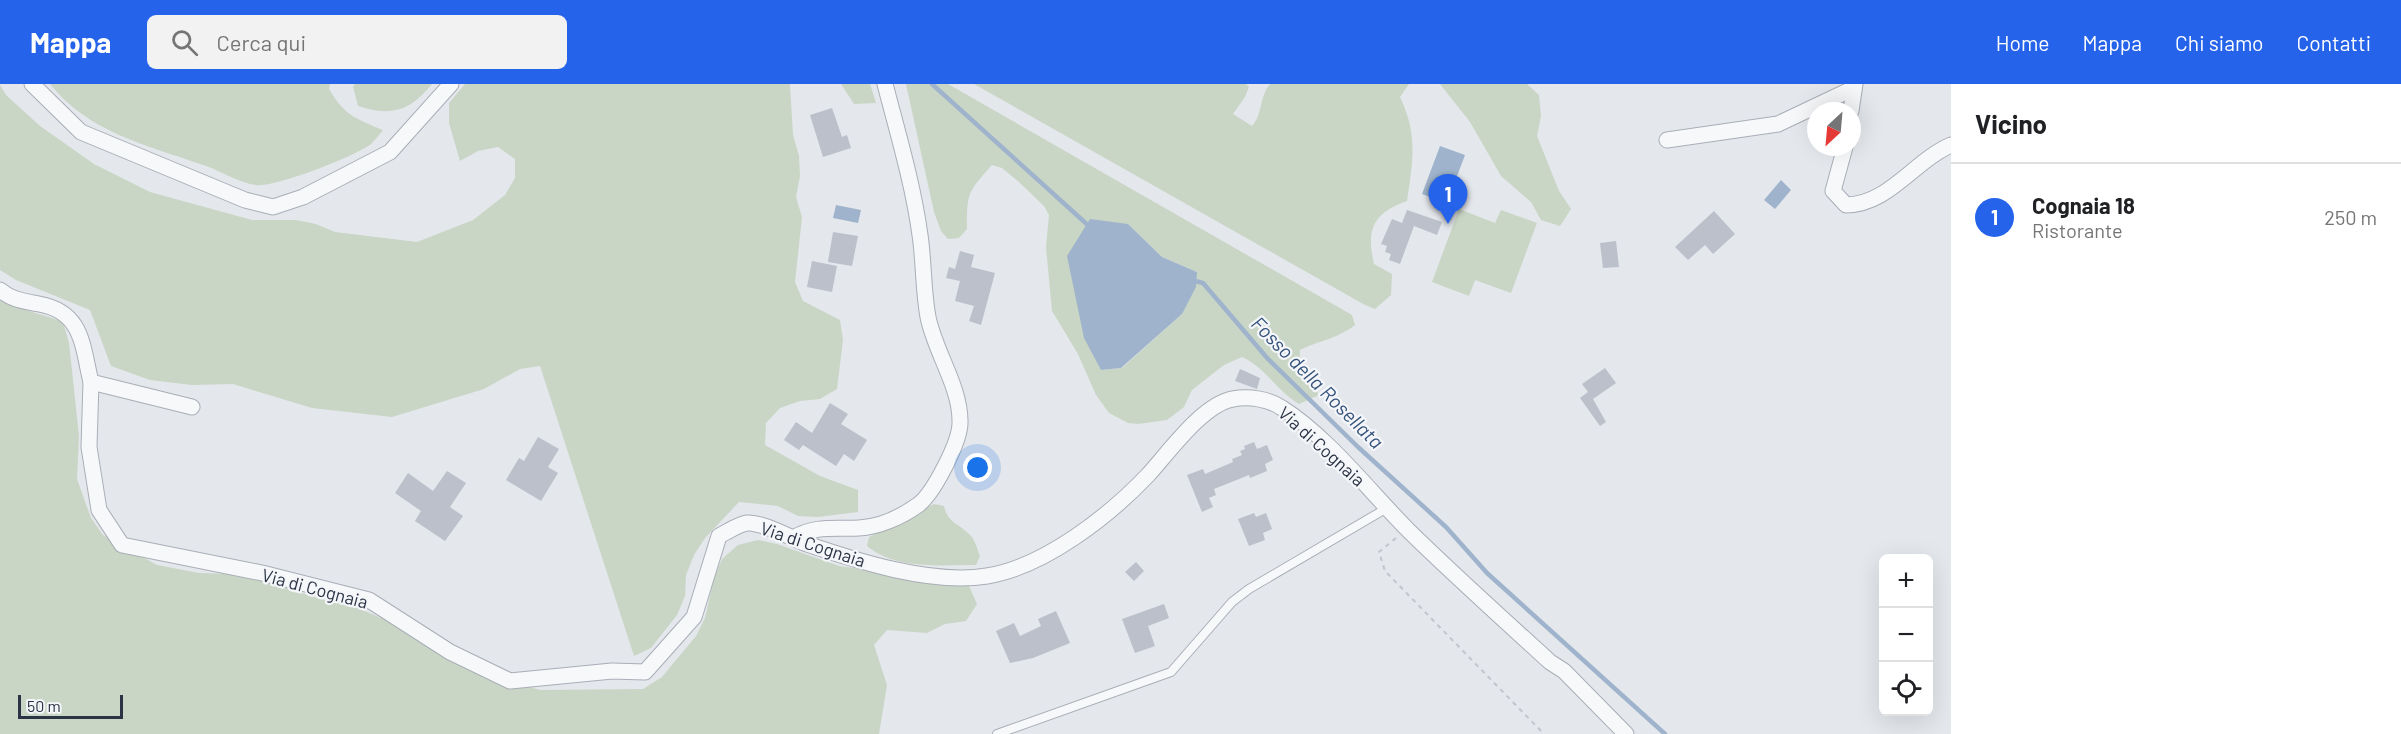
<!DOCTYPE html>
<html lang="it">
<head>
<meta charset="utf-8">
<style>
	body { margin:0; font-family:Barlow,sans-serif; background:#f2f2f2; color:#202124 }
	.controls { position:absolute; right:18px; bottom:18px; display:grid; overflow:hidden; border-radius:9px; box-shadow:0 6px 24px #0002 }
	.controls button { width:54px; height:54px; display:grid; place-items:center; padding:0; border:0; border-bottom:2px solid #e0e0e0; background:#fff; color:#202124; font:30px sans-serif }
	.compass { position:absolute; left:1807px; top:18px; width:54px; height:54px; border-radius:50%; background:#fff; box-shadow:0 6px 24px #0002; rotate:206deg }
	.scale { position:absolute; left:18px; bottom:15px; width:105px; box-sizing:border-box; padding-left:6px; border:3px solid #2b3445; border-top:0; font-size:16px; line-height:21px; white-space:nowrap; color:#2b3445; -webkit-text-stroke:4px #f4f6f9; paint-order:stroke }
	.you { position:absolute; left:978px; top:384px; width:21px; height:21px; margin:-15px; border:4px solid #fff; border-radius:50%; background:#1a73e8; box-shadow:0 0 0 9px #1a73e833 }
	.badge { display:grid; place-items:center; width:39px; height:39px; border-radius:50%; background:#2563eb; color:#fff; font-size:20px; font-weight:700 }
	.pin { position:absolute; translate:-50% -50px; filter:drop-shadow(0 2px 3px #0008) }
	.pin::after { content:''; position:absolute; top:32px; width:21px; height:18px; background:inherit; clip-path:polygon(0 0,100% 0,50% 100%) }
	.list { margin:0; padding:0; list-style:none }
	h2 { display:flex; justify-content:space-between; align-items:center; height:78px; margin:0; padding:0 24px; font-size:26px }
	h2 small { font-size:20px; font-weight:400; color:#757577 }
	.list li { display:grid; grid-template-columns:39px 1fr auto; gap:18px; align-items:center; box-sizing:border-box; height:108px; padding:0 24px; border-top:2px solid #e0e0e0 }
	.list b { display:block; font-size:22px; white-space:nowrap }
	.list p { margin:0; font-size:20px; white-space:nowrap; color:#757577 }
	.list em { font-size:20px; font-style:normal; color:#757577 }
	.icon { flex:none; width:33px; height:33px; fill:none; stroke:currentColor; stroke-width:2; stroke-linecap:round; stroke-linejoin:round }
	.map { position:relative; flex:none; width:1951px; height:650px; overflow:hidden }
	header { display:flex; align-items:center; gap:36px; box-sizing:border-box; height:84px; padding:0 30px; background:#2563eb; color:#fff }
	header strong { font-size:28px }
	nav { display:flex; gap:33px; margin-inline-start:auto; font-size:21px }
	.search { width:420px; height:54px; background:#f2f2f2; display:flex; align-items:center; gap:15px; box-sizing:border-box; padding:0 21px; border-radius:9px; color:#757577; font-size:22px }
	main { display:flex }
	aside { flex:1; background:#fff }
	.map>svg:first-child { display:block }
	.green { fill:#c9d6c5; fill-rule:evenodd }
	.water { fill:#9fb4cc }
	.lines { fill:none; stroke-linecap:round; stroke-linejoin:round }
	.stream { stroke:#9fb4cc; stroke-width:4.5 }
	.building { fill:#bbc0ca }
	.lane-casing { stroke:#a9aeb7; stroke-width:10 }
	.street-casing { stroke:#a9aeb7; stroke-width:17 }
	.path { stroke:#c2c5cb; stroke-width:2; stroke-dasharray:4.5 4.5; stroke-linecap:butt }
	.lane { stroke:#f7f8fa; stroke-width:8 }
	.street { stroke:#f7f8fa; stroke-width:15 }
	.labels { text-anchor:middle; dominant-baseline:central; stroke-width:4.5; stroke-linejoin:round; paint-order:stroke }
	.street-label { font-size:18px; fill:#2b3445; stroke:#f4f6f9 }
	.water-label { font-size:20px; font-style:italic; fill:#34527a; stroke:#f4f6f9 }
</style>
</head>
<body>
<header>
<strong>Mappa</strong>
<div class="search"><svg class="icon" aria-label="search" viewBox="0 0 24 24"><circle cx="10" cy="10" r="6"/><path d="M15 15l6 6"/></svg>Cerca qui</div>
<nav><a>Home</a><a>Mappa</a><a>Chi siamo</a><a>Contatti</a></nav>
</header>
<main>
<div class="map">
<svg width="1951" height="650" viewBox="0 0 1951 650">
	<rect width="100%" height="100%" fill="#e4e7ec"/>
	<g class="green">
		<path d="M50,0H330L329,5C344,31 356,35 383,46C379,51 375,56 371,60C356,72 274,104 256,101C238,99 218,85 200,80C146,61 88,48 50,0Z"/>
		<path d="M355,0H432C410,27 392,33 358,22L353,3Z"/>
		<path d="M465,0H790L793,51L799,72L800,92L796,113L802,133L795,198L803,217L840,236L843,256L837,305L820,315L800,317L780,324L766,339L765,361L820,392L858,406V428L818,433L798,432L778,422L739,418L705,454L694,471L686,491L685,512L677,531L651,564L634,572L540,282L520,285L484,305L392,333L312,324L233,300L192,301L150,296L111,282L90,226L16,196L0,186V1L6,11L40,42L94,80L150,108L252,136H296L316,140L335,148L417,158L473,136L505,111L515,94V75L498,63L478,67L460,77L449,39V19Z"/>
		<path d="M841,0H870L876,19L854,20Z"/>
		<path d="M906,0H948L1352,231L1355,241C1335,256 1320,256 1300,266C1298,284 1310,297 1319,311L1299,320C1277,307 1266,284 1242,273L1224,281L1192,306L1184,323L1167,336L1138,340L1128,339L1109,329L1096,311L1078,270L1052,227L1046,163L1049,131L1044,122L1019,98L1002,84L992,81C967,109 967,109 967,145L959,154L948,155L941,147L934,128ZM1128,140L1162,173L1197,188L1182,230L1122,284L1101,286Z"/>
		<path d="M974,0H1246L1249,3L1245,13L1233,30L1252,42C1263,30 1259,13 1270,0H1409L1400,13C1418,51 1413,76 1407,117C1373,129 1366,145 1374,180L1392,190L1391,211L1375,225L1365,221Z"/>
		<path d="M1440,0H1527L1539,11L1541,32L1537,52L1559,107L1571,125L1560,142L1541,136L1531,118L1501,92L1470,38Z"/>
		<path d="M1459,125L1495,139L1501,126L1537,139L1511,209L1475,196L1469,212L1432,198Z"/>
		<path d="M0,216C21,226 42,230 63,238L69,259L79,352L77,395L91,434L103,451L157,481L199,489L241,490L327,517L349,520L406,545L500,595L540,606L643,605L662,593L696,552L705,534L714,494L722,475L738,461L758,456L777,460L839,482L885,488L926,498L969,502L977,520L966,537L945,540L927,549L887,546L874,561L887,601L879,650H0Z"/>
		<path d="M934,420L944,422C948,439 958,439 969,450C975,455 977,465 980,472L976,481C941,481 896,486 867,462L869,453Z"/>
	</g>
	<g class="water">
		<path d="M1440,62L1465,71L1447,119L1422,110Z"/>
		<path d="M1781,96L1791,106L1775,125L1764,116Z"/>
		<path d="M836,121L861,126L858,139L833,134Z"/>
		<path d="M1090,135L1128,140L1162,173L1197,188L1196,203L1182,230L1121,284L1101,286L1084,254L1067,172Z"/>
	</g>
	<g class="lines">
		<g class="stream">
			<path d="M932,0L1090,143"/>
			<path d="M1191,196L1203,199L1268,275L1358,363L1446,443L1487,489L1665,650"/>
		</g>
	</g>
	<g class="building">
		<path d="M832,24L842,53L847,51L851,64L823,73L810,31Z"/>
		<path d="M1407,126L1442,138L1437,151L1414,142L1400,180L1389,176L1391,170L1385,168L1387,162L1381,160L1392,135L1402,139Z"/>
		<path d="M1714,127L1735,150L1713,170L1705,161L1688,176L1675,163Z"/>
		<path d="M833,148L858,152L852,182L828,178Z"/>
		<path d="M1616,157L1619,183L1603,184L1600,159Z"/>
		<path d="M960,167L974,171L971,183L995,189L981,241L969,237L974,222L955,217L960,197L946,194L949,183L955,185Z"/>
		<path d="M812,177L837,182L832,208L807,203Z"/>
		<path d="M1605,284L1616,299L1593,315L1606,338L1600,342L1580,314L1588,308L1582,300Z"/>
		<path d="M1240,285L1260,294L1257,305L1235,297Z"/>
		<path d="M830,319L848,330L841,340L867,356L854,377L844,370L836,382L803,361L799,366L784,356L796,338L812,349Z"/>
		<path d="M538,353L559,365L548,383L558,389L541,417L506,396L519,374L524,377Z"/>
		<path d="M1254,358L1257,365L1267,361L1273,376L1265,380L1267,387L1250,394L1249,391L1214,405L1216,411L1209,414L1213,423L1202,428L1187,391L1203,385L1205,390L1233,378L1232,375L1242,371L1240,367L1245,365L1244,362Z"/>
		<path d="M447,387L466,399L450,423L463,432L445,457L415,437L421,427L395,409L408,389L433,407Z"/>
		<path d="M1254,429L1256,433L1266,429L1272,445L1263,449L1265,456L1249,462L1238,435Z"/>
		<path d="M1136,478L1144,487L1134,497L1125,488Z"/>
		<path d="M1164,520L1169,534L1148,542L1155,562L1135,569L1122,535Z"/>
		<path d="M1056,527L1070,559L1033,574L1010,579L996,547L1014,539L1020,552L1041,542L1038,535Z"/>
	</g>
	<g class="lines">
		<defs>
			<path id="lane" d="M997,650L1171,588L1232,518L1249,505L1387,424"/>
			<g id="street">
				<path d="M32,0L81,48L245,116L273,123L303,113L390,68L451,0"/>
				<path d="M1851,27L1855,0"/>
				<path d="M1667,56L1778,40L1854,4"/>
				<path d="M1845,63L1833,107L1846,121C1888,121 1914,77 1951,61"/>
				<path d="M0,206C12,216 23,217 39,220C83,228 82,261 91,298L192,323"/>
				<path d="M91,298L89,363L99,426L122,461L262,489L369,516L450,568L510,597L612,587L645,588L694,533L719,452C727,448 739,440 747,439C763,438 789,453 804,459C857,477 931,501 987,492C1044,483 1109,432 1148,391C1169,368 1203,320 1233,315C1249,312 1269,315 1282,324C1327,352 1371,409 1409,447C1455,492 1503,535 1550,578L1564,587L1626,650"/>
				<path d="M793,454C816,441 833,445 859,444C879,443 901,433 918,421C933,410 961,357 960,337C960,302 935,268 928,233C923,206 924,178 920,151C913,100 898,50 885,0"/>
			</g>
		</defs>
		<use href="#lane" class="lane-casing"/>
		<use href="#street" class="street-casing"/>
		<path class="path" d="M1396,454L1379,468L1385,487L1544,650"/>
		<use href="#lane" class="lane"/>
		<use href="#street" class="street"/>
	</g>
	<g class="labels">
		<g class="street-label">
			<text transform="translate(1322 362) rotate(42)">Via di Cognaia</text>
			<text transform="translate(813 460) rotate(18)">Via di Cognaia</text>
			<text transform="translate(315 504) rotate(15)">Via di Cognaia</text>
		</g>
		<g class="water-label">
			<text transform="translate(1318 298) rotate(45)">Fosso della Rosellata</text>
		</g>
	</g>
</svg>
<div class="controls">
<button>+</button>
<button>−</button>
<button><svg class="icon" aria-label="locate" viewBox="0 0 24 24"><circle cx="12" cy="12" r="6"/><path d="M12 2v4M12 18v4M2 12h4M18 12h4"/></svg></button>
</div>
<svg class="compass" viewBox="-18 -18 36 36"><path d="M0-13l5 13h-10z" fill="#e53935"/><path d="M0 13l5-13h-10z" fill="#757577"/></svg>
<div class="scale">50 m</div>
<div class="you"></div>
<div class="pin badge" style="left:1448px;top:140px">1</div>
</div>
<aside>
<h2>Vicino<small></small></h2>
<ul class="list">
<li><span class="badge">1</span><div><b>Cognaia 18</b><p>Ristorante</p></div><em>250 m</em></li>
</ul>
</aside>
</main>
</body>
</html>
